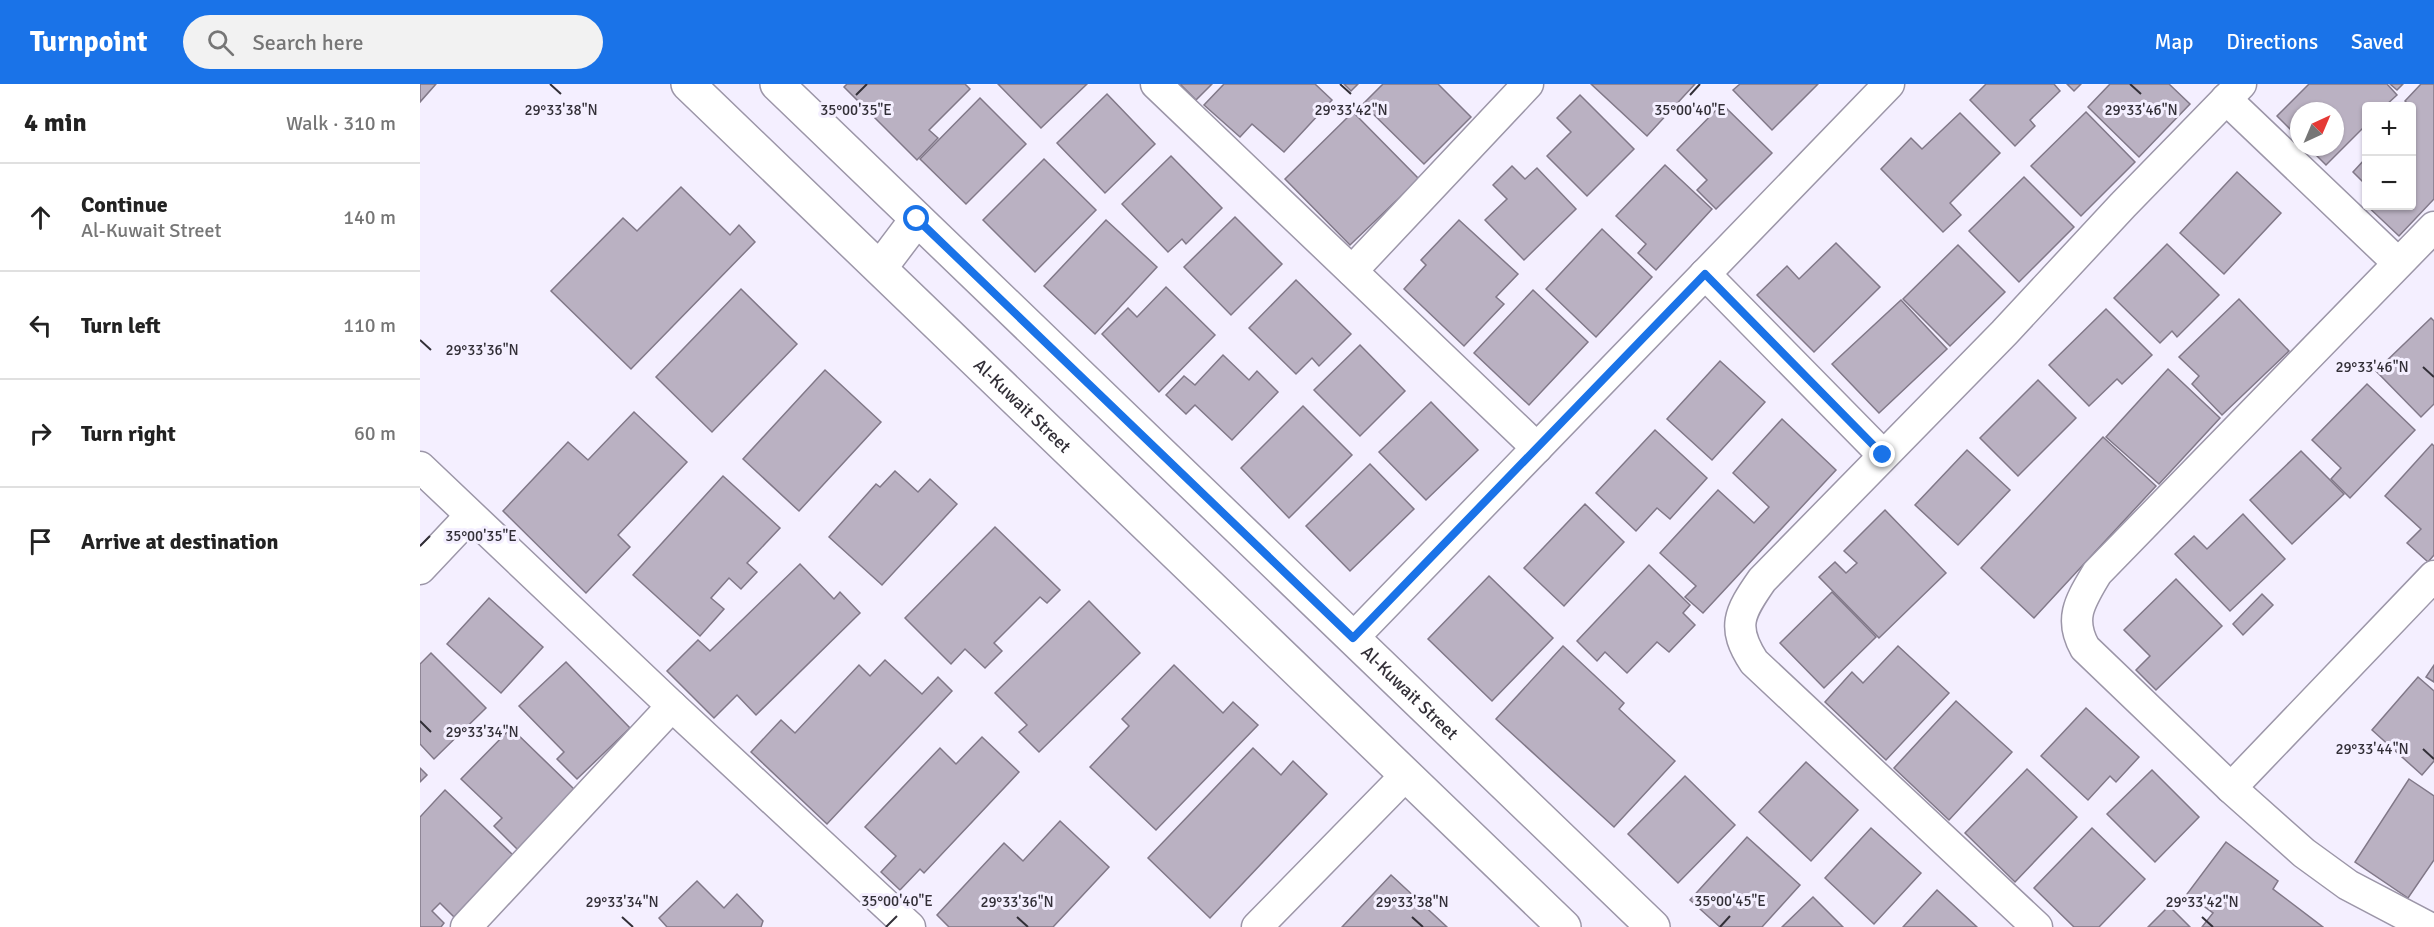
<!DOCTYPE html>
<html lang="en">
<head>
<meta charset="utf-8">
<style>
	body { margin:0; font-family:Signika,sans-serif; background:#f2f2f2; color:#222 }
	.controls { position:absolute; right:18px; top:18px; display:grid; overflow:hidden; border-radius:6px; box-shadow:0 2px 4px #0004 }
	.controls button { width:54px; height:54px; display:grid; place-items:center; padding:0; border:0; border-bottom:2px solid #e0e0e0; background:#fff; color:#222; font:30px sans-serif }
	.compass { position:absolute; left:1870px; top:18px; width:54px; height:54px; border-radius:50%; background:#fff; box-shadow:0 2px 4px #0004; rotate:44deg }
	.stop { position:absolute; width:18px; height:18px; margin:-14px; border:4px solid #1a73e8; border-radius:50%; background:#fff }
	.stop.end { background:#1a73e8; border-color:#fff; box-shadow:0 2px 6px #0008 }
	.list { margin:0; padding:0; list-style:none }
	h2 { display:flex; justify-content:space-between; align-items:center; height:78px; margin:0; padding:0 24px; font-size:26px }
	h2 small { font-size:20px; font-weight:400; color:#767676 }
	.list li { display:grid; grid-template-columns:39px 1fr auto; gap:18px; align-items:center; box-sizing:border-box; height:108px; padding:0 24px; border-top:2px solid #e0e0e0 }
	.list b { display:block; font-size:22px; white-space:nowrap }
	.list p { margin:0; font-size:20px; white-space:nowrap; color:#767676 }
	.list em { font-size:20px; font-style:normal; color:#767676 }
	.icon { flex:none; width:33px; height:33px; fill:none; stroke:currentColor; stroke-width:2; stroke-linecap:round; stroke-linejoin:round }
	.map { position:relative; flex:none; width:2014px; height:843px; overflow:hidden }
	header { display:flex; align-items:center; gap:36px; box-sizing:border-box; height:84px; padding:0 30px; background:#1a73e8; color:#fff }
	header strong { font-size:28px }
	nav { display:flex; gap:33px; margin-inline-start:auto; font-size:21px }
	.search { width:420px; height:54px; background:#f2f2f2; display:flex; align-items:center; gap:15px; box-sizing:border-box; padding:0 21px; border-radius:33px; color:#767676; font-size:22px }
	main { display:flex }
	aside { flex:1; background:#fff }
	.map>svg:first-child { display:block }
	.building { fill:#bab1c2; stroke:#817888; stroke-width:1.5 }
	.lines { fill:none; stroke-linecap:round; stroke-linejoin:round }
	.minor-casing { stroke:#9c96a8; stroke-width:33 }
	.secondary-casing { stroke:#9c96a8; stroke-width:36 }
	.minor { stroke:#fff; stroke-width:30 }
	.secondary { stroke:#fff; stroke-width:33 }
	.route { stroke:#1a73e8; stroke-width:8 }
	.ticks { fill:none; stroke:#322f37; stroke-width:2 }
	.labels { text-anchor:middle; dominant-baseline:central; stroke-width:6; stroke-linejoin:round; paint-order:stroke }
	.street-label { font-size:18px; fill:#322f37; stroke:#f4efff }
	.ticks-label { font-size:15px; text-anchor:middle; fill:#322f37; stroke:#f4efff; stroke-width:6; stroke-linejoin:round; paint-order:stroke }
</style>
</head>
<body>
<header>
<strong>Turnpoint</strong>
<div class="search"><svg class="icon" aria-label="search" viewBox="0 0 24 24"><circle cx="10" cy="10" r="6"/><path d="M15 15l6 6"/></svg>Search here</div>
<nav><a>Map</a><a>Directions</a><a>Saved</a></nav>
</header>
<main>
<aside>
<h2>4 min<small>Walk · 310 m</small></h2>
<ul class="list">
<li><svg class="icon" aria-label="ahead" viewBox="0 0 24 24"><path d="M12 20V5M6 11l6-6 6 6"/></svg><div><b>Continue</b><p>Al-Kuwait Street</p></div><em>140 m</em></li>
<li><svg class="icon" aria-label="left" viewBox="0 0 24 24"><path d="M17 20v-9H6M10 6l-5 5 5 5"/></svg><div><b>Turn left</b></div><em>110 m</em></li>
<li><svg class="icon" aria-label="right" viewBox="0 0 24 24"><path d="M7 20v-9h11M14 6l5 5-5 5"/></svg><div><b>Turn right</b></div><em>60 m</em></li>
<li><svg class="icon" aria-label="arrive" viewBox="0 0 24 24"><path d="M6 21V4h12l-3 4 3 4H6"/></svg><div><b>Arrive at destination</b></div></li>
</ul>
</aside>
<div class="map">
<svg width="2014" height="843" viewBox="0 0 2014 843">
	<rect width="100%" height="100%" fill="#f4efff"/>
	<g class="building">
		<path d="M0,0H16L0,18Z"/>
		<path d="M427,0H545L550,5L509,46L518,54L497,76L424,3Z"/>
		<path d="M578,0H667L621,44Z"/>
		<path d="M760,0H792L776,16Z"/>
		<path d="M804,0H895L912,16L864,68L832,40L820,53L784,21Z"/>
		<path d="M924,0H938L931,7Z"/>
		<path d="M963,0H1018L1051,33L1004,80L943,20Z"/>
		<path d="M1171,0H1275L1227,52Z"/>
		<path d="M1320,0H1398L1352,46L1313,6Z"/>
		<path d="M1566,0H1634L1640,7L1610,36L1615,42L1595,62L1550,16Z"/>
		<path d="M1647,0H1661L1654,7Z"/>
		<path d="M1690,0H1749L1770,20L1719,73L1668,23Z"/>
		<path d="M1889,0H1967L1977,11L1965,22H1946V41L1906,81L1888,63H1915V27H1879V54L1857,32Z"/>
		<path d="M1970,0H1983L1977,6Z"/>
		<path d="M2001,0H2014V115L1979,152L1944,119L1946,116V122H1992L1993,25L1985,17Z"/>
		<path d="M687,10L735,60L685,109L637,59Z"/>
		<path d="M1160,11L1214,65L1167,112L1127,72L1151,48L1137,34Z"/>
		<path d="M560,14L606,60L546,120L500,75Z"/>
		<path d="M1302,20L1352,69L1296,125L1277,106L1287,96L1257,66Z"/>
		<path d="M933,28L999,95L930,161L865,95Z"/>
		<path d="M1666,28L1715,78L1661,132L1611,82Z"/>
		<path d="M1540,29L1580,69L1530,119L1541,131L1523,148L1461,85L1491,54L1502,65Z"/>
		<path d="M751,72L802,124L766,160L762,155L748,168L702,120Z"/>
		<path d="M1946,74V101L1933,88Z"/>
		<path d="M624,75L676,126L615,188L563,136Z"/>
		<path d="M1245,81L1292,125L1236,186L1218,169L1226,160L1196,132Z"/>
		<path d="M1092,82L1105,95L1117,84L1156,125L1104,176L1065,136L1087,115L1073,101Z"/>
		<path d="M1817,88L1861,129L1804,190L1760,149Z"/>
		<path d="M1604,93L1654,143L1599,198L1549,147Z"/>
		<path d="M261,103L310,151L319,141L335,158L211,285L131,207L203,134L217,147Z"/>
		<path d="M815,133L862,180L811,231L764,183Z"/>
		<path d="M686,136L737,183L675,250L624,202Z"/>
		<path d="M1039,136L1098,190L1076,213L1084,220L1044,262L984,205L1006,181L1001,176Z"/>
		<path d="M1182,145L1232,193L1176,253L1126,205Z"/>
		<path d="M1416,159L1460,203L1394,268L1337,211L1367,182L1379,195Z"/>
		<path d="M1747,160L1799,211L1757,253L1752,247L1740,259L1694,214Z"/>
		<path d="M1538,161L1585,208L1530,262L1483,215Z"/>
		<path d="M876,196L931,250L899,282L892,274L876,290L829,244Z"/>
		<path d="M746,203L795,251L739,308L682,250L708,224L717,233Z"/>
		<path d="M321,205L377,260L292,348L236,293Z"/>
		<path d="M1113,206L1168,258L1109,321L1054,269Z"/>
		<path d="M1819,215L1869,267L1802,331L1772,300L1779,292L1759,273Z"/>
		<path d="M1481,216L1527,265L1459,329L1412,280Z"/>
		<path d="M1686,225L1732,271L1702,300L1697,295L1669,322L1629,281Z"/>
		<path d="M2011,234L2014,237V320L2001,333L1956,287Z"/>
		<path d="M940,261L985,307L940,352L894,306Z"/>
		<path d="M803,271L829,296L837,287L858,308L812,356L775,321L766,330L746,311L764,292L775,301Z"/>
		<path d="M1300,277L1345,318L1292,376L1247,335Z"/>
		<path d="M1748,285L1800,334L1739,400L1686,353Z"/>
		<path d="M405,286L461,338L379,427L323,375Z"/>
		<path d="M1618,296L1656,334L1598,392L1560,354Z"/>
		<path d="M1947,300L1995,346L1930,414L1911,395L1921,384L1892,356Z"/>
		<path d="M1011,318L1058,366L1006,416L959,368Z"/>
		<path d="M883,322L932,371L869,434L821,384Z"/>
		<path d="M214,328L267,378L198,451L210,463L166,509L83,427L148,358L168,376Z"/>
		<path d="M1362,335L1416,386L1283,529L1265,513L1276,502L1240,469L1298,406L1334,439L1349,423L1313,389Z"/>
		<path d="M1235,346L1287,394L1250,435L1237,424L1216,447L1176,409Z"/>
		<path d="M1683,353L1736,402L1614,534L1561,484Z"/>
		<path d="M2012,360L2014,362V471L2008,478L1987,459L2001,445L1965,412Z"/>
		<path d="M1547,366L1590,406L1538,461L1495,421Z"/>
		<path d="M1881,367L1924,410L1872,460L1830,416Z"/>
		<path d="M950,380L994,425L930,487L886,442Z"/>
		<path d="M475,387L498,408L510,395L537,420L462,501L409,453L456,400L460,403Z"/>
		<path d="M303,392L360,444L327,479L337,488L321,505L309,494L291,514L304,525L280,552L213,491Z"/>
		<path d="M1165,420L1204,458L1144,522L1104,484Z"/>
		<path d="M1465,426L1526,489L1459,554L1399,493L1415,478L1426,489L1437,479L1424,467Z"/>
		<path d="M1823,430L1865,475L1810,527L1755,470L1774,452L1787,465Z"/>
		<path d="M575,443L640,506L627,519L620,513L574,559L582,567L565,584L545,565L531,580L485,534Z"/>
		<path d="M380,480L414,515L420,508L440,529L336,631L317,611L294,634L247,587L278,556L290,567Z"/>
		<path d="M1229,481L1270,521L1263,529L1275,541L1249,568L1237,558L1207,589L1185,568L1177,577L1157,557Z"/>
		<path d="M1069,492L1133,554L1072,617L1008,555Z"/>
		<path d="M1756,495L1802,542L1736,606L1716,586L1730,572L1704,546Z"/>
		<path d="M1412,508L1456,553L1404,604L1360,559Z"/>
		<path d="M1842,510L1853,521L1823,551L1813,540Z"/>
		<path d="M69,514L123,563L81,609L27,560Z"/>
		<path d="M669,517L720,569L619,668L599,648L607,641L575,609Z"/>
		<path d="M1143,562L1204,619L1199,625L1255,677L1194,743L1076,635Z"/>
		<path d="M1478,562L1529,609L1466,676L1405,618L1432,588L1443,599Z"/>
		<path d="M11,569L66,624L14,675L0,660V580Z"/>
		<path d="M465,576L502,610L518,593L532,607L407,740L331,668L361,636L375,649L439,581L450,592Z"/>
		<path d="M146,578L210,644L157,695L137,675L144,668L99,622Z"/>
		<path d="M754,581L803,629L813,618L838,641L736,746L670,683L709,642L702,635Z"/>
		<path d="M2014,581V598L2006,593Z"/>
		<path d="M1998,593L2014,607V677L2002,691L1952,646Z"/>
		<path d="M1536,617L1592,668L1529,736L1474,684Z"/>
		<path d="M1666,624L1719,673L1696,698L1690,692L1668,716L1621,672Z"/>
		<path d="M91,644L155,706L98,766L74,742L82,734L41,695Z"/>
		<path d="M562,653L599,688L504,789L500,785L480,806L461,788L476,772L445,743L520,664L536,680Z"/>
		<path d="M833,664L861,691L873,677L907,710L790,834L728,774Z"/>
		<path d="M1386,678L1438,726L1391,777L1339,728Z"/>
		<path d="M0,684L7,691L0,698Z"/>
		<path d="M1607,685L1657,733L1595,798L1545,749Z"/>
		<path d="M1732,686L1779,733L1735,778L1687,730Z"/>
		<path d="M1265,692L1315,741L1258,799L1208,750Z"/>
		<path d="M1989,695L2014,712V776L1988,814L1935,778Z"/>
		<path d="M25,706L93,771L34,833L20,819L12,827L24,839L21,843H0V733Z"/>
		<path d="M640,737L689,783L633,843H529L517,831L584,759L603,777Z"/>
		<path d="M1451,744L1501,789L1454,840L1405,794Z"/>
		<path d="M1672,744L1725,795L1679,843H1654L1614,804Z"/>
		<path d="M1327,753L1380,801L1342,843H1300L1270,816Z"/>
		<path d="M1806,758L1858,797L1853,805L1903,843H1782L1793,829L1767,810Z"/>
		<path d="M971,791L1027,843H922Z"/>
		<path d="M277,797L304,824L317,810L343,837L341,843H247L239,834Z"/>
		<path d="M1517,806L1557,843H1483Z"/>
		<path d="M1393,813L1423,843H1362Z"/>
		<path d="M1749,822L1770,843H1728Z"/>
	</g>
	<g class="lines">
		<defs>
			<g id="minor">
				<path d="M736,0L1117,364"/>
				<path d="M1806,15L1978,179"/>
				<path d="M932,187L1108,0"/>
				<path d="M1285,190L1463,371"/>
				<path d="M0,383L252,622L490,843"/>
				<path d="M0,485L50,432"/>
				<path d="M933,554L1469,0"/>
				<path d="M1811,704L2014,492"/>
				<path d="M46,843L252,622"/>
				<path d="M837,843L986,691"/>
				<path d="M1617,843L1334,578C1311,543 1319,529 1342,496L1584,249L1703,121L1821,0"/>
				<path d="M2008,843L1928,801L1884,769L1811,704L1665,564C1648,534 1661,516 1677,489L2014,143"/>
			</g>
			<g id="secondary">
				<path id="s1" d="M268,0L1144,843"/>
				<path id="s2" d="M357,0L1233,843"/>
				<path d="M460,184L497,135"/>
			</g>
		</defs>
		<use href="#minor" class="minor-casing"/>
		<use href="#secondary" class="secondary-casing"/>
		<use href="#minor" class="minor"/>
		<use href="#secondary" class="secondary"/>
	</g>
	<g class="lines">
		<path class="route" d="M497,135L933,554L1285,190L1463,371"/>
	</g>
	<path class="ticks" d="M130,0L141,10M920,0L931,10M1710,0L1721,10M436,11L447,0M1270,11L1280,0M0,256L11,266M2003,283L2014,293M0,462L10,452M0,637L11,648M2003,665L2014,675M202,833L213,843M597,833L608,843M992,833L1003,843M1782,833L1793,843M466,843L477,832M1300,843L1310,832"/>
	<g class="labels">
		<g class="street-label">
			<text stroke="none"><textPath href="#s1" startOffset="464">Al-Kuwait Street</textPath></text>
			<text stroke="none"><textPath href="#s2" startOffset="878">Al-Kuwait Street</textPath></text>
		</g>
	</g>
	<g class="ticks-label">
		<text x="141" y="31">29°33'38"N</text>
		<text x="931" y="31">29°33'42"N</text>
		<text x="1721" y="31">29°33'46"N</text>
		<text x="436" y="31">35°00'35"E</text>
		<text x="1270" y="31">35°00'40"E</text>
		<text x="62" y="271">29°33'36"N</text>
		<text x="1952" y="288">29°33'46"N</text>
		<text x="61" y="457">35°00'35"E</text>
		<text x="62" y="653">29°33'34"N</text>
		<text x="1952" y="670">29°33'44"N</text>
		<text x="477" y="822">35°00'40"E</text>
		<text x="1310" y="822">35°00'45"E</text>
		<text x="202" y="823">29°33'34"N</text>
		<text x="597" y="823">29°33'36"N</text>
		<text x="992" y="823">29°33'38"N</text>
		<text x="1782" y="823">29°33'42"N</text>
	</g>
</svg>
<div class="controls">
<button>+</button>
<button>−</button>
</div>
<svg class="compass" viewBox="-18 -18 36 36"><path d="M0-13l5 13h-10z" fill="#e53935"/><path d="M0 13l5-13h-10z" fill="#767676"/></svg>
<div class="stop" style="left:497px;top:135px"></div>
<div class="stop end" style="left:1463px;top:371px"></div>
</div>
</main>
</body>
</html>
